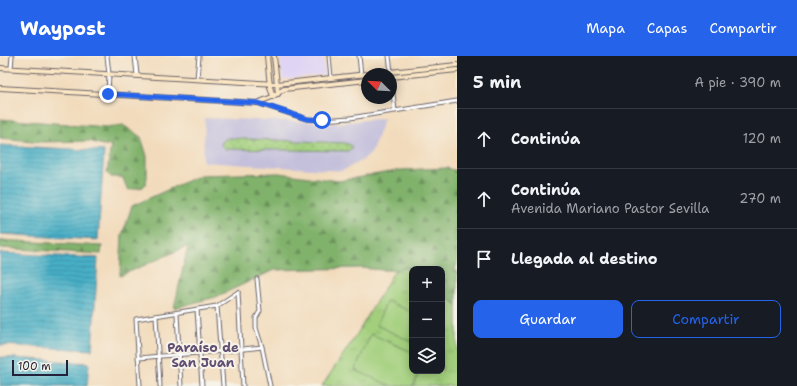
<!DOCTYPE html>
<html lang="es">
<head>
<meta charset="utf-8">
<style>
	body { margin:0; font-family:"Shantell Sans",sans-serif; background:#242831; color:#f1f3f6 }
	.controls { position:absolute; right:12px; bottom:12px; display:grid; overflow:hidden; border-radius:8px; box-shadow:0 2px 10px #0003 }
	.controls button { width:36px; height:36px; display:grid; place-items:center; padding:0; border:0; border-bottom:1px solid #363941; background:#171b24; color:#f1f3f6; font:20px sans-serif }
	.compass { position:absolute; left:361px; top:12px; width:36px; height:36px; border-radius:50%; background:#171b24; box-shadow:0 2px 10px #0003; rotate:294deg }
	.scale { position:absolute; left:12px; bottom:10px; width:56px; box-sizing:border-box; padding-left:4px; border:2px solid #22223b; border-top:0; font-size:11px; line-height:14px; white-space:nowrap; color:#22223b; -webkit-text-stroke:3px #f7f3e8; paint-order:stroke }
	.stop { position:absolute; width:12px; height:12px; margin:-9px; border:3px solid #2563eb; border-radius:50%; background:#fff }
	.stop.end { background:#2563eb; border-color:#fff; box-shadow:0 1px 4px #0008 }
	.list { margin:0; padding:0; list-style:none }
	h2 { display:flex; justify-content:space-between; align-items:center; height:52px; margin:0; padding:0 16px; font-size:17px }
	h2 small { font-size:13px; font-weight:400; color:#9ea1a6 }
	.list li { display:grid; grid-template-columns:26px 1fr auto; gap:12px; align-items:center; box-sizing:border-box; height:60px; padding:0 16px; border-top:1px solid #363941 }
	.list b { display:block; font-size:15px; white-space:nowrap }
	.list p { margin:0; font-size:13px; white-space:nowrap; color:#9ea1a6 }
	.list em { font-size:13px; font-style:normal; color:#9ea1a6 }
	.actions { display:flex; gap:8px; padding:12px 16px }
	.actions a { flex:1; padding:9px 0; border:1px solid #2563eb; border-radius:8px; text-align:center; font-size:14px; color:#2563eb }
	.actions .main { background:#2563eb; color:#fff }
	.icon { flex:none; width:22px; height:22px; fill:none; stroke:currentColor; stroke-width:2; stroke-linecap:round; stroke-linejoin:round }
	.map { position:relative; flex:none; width:457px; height:330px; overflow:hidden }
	header { display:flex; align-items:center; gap:24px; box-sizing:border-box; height:56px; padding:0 20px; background:#2563eb; color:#fff }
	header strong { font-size:19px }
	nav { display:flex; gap:22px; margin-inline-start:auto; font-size:14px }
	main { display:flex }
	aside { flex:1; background:#171b24 }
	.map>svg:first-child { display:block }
	.built { fill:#e0d4f4 }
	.industrial { fill:#c4c0db }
	.grass { fill:url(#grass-dots); stroke:#62785c }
	.forest { fill:url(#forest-firs); stroke:#526a54 }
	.park { fill:url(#park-tufts); stroke:#62785c }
	.garden { fill:#a2cf7c; stroke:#62785c }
	.water { fill:url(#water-rules); stroke:#346880 }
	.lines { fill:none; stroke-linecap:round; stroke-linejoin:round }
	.street-casing { stroke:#6b6368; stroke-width:5 }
	.secondary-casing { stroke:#6b6368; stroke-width:6 }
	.street { stroke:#fff; stroke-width:3 }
	.secondary { stroke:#fbe6c4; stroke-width:4 }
	.route { stroke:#2563eb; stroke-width:5 }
	.labels { text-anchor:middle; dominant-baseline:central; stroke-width:4; stroke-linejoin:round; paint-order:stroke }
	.neighbourhood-label { font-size:13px; font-weight:bold; fill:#615073; stroke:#f7f3e8 }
</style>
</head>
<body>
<header>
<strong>Waypost</strong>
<nav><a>Mapa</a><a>Capas</a><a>Compartir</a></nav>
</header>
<main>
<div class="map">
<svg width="457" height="330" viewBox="0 0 457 330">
	<defs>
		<pattern id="grass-dots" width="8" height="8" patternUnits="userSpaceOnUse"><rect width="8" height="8" fill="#a2cf7c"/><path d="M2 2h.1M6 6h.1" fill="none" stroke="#8bb16c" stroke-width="1.8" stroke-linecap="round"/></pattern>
		<pattern id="forest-firs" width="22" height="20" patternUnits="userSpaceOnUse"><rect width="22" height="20" fill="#81b26c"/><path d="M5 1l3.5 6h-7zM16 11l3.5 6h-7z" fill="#69905a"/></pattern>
		<pattern id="park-tufts" width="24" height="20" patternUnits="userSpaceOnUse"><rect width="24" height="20" fill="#a2cf7c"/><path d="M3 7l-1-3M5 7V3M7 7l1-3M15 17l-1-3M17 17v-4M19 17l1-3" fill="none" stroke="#8bb16c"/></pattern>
		<pattern id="water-rules" width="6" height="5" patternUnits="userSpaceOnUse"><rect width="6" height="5" fill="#47afc6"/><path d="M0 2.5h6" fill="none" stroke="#3b8ea2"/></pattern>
	</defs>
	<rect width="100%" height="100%" fill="#f7f3e8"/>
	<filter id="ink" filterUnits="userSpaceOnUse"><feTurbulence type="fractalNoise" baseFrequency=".025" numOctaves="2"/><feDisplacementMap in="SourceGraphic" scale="8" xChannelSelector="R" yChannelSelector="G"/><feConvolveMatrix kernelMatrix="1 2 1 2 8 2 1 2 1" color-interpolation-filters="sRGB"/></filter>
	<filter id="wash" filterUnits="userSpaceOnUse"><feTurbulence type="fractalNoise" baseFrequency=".012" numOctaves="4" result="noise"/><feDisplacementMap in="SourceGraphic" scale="16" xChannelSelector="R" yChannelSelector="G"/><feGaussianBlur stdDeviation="0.9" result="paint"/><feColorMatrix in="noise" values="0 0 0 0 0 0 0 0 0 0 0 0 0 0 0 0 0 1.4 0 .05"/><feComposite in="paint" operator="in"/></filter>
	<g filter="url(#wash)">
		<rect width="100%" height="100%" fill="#f2dbbc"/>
		<path class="built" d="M280,0H323L325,19L282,24Z"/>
		<path class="industrial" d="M205,62L338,67L384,62L372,95L363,104L342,115L203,106Z"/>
		<path class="grass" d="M227,82L345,87L350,89L352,91L348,95L225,93L221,89L222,86Z"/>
		<g class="forest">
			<path d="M0,63L107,71L123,69L141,81L147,100V121L146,127L143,131L129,134L126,130L123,122L120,121H111L107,117L111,89H103L89,85L43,86L0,82Z"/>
			<path d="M447,112L457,115V207L455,213L457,217V249L442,237V213H412V215L409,212H402L397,214H382L362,212L274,214L216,241L174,252L188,190L120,220L122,179L132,150L200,119L279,117L339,125L401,114Z"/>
			<path d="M0,184L102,190L101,198L0,192Z"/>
		</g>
		<path class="park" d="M402,212H409L412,215V315H442V237L457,249V330H322L357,278L392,219L395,215Z"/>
		<g class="garden">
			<path d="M387,245L412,256V286L376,269Z"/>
			<path d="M371,278L412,296V315H420L413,330H391L355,314Z"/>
		</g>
		<g class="water">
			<path d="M0,89L104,95L98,184L0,178Z"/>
			<path d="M0,197L98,202L92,294L0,289Z"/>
			<path d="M0,301L89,307L87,330H0Z"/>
		</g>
	</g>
	<g filter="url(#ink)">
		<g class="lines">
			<defs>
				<g id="street">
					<path d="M107,0L109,18L108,38"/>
					<path d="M135,0L137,19"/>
					<path d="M329,0L331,22"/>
					<path d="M359,0L361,19"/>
					<path d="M389,0L391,16"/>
					<path d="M11,12L12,0"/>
					<path d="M391,19L395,55"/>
					<path d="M197,23L199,0"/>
					<path d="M257,47L307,63L322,64L350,62L457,45"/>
					<path d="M257,223L260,255L256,262V272L262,291L270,330"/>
					<path d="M238,236L243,330"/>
					<path d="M217,250L223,330"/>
					<path d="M197,253L202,330"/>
					<path d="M177,258L181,330"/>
					<path d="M156,260L160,330"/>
					<path d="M138,302C180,298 221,296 262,291"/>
					<path d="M140,330L136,263L217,250L238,236"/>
				</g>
				<g id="secondary">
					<path d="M267,0L270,31L273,40"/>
					<path d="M274,0L278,38"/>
					<path d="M0,12L277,28L367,18"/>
					<path d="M371,18L457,9"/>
					<path d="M391,21L457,14"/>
					<path d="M0,32L257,47L272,41L284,33L367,24"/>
				</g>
			</defs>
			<use href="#street" class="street-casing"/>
			<use href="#secondary" class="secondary-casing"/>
			<use href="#street" class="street"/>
			<use href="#secondary" class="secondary"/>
		</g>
	</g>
	<g class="lines" filter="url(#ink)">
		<path class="route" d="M108,38L258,47L307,63L322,64"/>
	</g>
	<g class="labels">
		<g class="neighbourhood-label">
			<text x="203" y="291">Paraíso de<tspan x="203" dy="15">San Juan</tspan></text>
		</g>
	</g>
</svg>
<div class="controls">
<button>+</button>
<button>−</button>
<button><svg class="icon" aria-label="layers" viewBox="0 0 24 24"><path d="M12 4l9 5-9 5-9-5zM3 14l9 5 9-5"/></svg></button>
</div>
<svg class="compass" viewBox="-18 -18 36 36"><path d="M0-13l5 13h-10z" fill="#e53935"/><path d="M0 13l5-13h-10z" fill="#9ea1a6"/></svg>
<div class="scale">100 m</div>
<div class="stop" style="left:322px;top:64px"></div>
<div class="stop end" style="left:108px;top:38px"></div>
</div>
<aside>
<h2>5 min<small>A pie · 390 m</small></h2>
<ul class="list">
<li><svg class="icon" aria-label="ahead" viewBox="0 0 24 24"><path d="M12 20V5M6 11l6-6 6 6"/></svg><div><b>Continúa</b></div><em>120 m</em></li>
<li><svg class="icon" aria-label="ahead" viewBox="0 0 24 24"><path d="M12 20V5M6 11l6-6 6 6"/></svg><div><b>Continúa</b><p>Avenida Mariano Pastor Sevilla</p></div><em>270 m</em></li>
<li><svg class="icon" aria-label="arrive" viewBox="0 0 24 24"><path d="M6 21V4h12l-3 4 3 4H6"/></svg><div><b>Llegada al destino</b></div></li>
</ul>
<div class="actions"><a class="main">Guardar</a><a>Compartir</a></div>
</aside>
</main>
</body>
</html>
